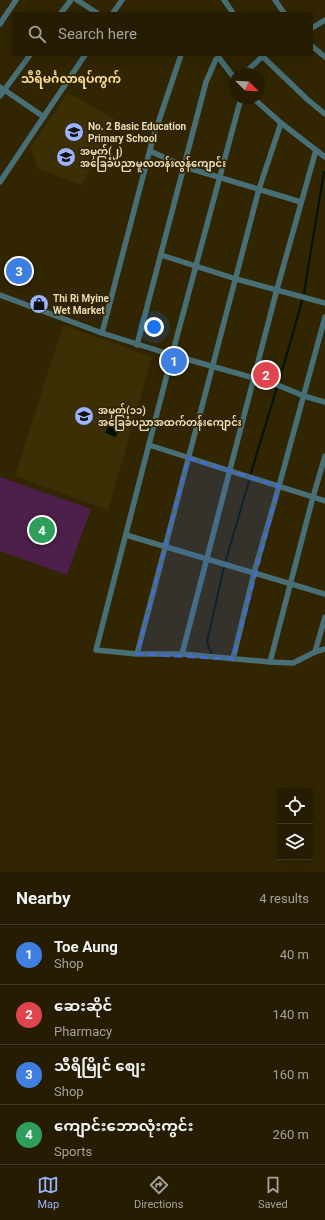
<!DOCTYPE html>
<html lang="en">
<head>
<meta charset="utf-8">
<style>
	body { margin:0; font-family:Roboto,"Noto Sans Myanmar",sans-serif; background:#2d250c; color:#f1f3f6 }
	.controls { position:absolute; right:12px; bottom:12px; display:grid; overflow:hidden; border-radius:0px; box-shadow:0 4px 16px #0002 }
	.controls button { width:36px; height:36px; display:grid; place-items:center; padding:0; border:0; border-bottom:1px solid #423a24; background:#251c02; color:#f1f3f6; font:20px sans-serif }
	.compass { position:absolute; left:229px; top:68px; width:36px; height:36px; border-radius:50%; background:#251c02; box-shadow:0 4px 16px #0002; rotate:114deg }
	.you { position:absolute; left:154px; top:327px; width:14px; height:14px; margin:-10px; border:3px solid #fff; border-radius:50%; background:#1a73e8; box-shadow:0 0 0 6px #1a73e833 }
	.badge { display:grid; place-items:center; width:26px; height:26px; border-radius:50%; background:#9bb4fd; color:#fff; font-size:13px; font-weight:700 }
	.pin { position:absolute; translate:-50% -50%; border:2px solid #fff; box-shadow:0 1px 4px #0006 }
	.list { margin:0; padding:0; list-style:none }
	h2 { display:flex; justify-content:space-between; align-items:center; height:52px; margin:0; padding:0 16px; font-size:17px }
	h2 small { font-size:13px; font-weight:400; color:#a3a199 }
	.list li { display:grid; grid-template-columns:26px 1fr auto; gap:12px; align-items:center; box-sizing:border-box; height:60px; padding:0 16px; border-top:1px solid #423a24 }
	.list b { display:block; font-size:15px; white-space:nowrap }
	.list p { margin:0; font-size:13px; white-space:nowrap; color:#a3a199 }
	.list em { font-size:13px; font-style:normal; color:#a3a199 }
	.icon { flex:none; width:22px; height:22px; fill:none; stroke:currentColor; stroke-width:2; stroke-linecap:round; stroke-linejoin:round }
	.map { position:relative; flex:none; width:325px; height:872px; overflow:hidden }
	.search { position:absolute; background:#251c02; box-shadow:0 4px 16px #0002; left:12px; right:12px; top:12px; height:44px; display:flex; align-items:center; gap:10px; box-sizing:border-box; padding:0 14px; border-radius:0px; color:#a3a199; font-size:15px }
	.sheet { height:292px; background:#251c02 }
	nav { display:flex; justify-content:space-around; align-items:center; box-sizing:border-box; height:56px; border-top:1px solid #423a24; background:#251c02; font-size:11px; color:#a3a199 }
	nav a { display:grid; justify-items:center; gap:2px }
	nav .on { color:#9bb4fd }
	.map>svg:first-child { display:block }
	.built { fill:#3c2f05 }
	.green { fill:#4d1f4b }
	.water { fill:#011205 }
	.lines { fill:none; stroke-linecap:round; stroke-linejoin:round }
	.stream { stroke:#011205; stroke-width:2 }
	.street { stroke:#476f75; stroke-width:5.5 }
	.marked { fill:#456ad2; fill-opacity:0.2; stroke:#456ad2; stroke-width:3; stroke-dasharray:8 5; stroke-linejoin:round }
	.labels { text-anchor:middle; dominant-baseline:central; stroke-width:3.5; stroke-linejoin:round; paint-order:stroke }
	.poi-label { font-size:10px; font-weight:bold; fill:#e7dbbb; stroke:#312502; text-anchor:start }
	.quarter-label { font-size:12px; font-weight:bold; fill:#f7dd9c; stroke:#312502 }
</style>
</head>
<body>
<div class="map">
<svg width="325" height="872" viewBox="0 0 325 872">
	<rect width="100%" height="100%" fill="#312502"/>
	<g class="built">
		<path d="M68,93L114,118L82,185L38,169L31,147Z"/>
		<path d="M63,325L152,357L108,510L15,476Z"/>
	</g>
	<path class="green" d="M0,477L91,509L67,575L0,551Z"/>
	<path class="water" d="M111,420L121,424L116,437L105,433Z"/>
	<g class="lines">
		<g class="stream">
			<path d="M304,293L324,172"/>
			<path d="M251,473C268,415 287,358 302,300"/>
			<path d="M226,560L249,481"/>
			<path d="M212,655L207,642L224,567"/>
		</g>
		<g class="street">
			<path d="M77,0L97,13"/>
			<path d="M224,0L233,13"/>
			<path d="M275,0L284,13"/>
			<path d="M61,13L71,0"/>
			<path d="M113,13L122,0"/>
			<path d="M0,24L16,0"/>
			<path d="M312,28L325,20"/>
			<path d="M312,46L325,57"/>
			<path d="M261,55L308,100L325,114"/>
			<path d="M248,74L250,68L264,55"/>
			<path d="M0,87L44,117"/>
			<path d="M0,96L30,55"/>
			<path d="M241,98L172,355L96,650L137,654H182L270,662L293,663L315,652L325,649"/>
			<path d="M253,98L281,123L325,157"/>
			<path d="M150,151L185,167L301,202"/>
			<path d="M0,182L85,55"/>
			<path d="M161,255L236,279L325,303"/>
			<path d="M0,295L102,333L172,355L275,384L304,396L325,402"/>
			<path d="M102,333L153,138L181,55"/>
			<path d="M137,345L206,82L216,59L219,58L235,79"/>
			<path d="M149,445L325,501"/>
			<path d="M126,535L325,594"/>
			<path d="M315,652L325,617"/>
			<path d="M137,654L259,189L281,123"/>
			<path d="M182,654L277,289L316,150"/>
			<path d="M233,659L254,573L279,486L325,317"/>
			<path d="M270,662L313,497L325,456"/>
		</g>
	</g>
	<path class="marked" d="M188,458L279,486L233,659L137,654Z"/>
	<defs>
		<symbol id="school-disc" viewBox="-11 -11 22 22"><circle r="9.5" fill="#9bb4fd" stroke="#312502"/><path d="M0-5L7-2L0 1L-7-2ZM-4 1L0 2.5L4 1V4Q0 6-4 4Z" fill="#111"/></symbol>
		<symbol id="shop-disc" viewBox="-11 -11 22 22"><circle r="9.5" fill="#9bb4fd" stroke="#312502"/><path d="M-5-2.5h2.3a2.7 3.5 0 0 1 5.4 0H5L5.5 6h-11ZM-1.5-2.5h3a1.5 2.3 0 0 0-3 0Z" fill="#111"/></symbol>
	</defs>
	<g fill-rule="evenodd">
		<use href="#school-disc" x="63" y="121" width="22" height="22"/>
		<use href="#school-disc" x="55" y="146" width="22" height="22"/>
		<use href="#shop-disc" x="28" y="293" width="22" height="22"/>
		<use href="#school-disc" x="73" y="405" width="22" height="22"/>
	</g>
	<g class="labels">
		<g class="poi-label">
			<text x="88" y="126">No. 2 Basic Education<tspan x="88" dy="12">Primary School</tspan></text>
			<text x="80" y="151">အမှတ်(၂)<tspan x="80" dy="12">အခြေခံပညာမူလတန်းလွန်ကျောင်း</tspan></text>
			<text x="53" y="298">Thi Ri Myine<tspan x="53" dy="12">Wet Market</tspan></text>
			<text x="98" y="410">အမှတ်(၁၁)<tspan x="98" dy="12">အခြေခံပညာအထက်တန်းကျောင်း</tspan></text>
		</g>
		<g class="quarter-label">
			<text x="71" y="79">သီရိမင်္ဂလာရပ်ကွက်</text>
		</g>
	</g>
</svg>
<div class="controls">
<button><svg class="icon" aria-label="locate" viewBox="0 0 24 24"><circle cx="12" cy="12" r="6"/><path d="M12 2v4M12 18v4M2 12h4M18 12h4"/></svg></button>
<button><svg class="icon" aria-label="layers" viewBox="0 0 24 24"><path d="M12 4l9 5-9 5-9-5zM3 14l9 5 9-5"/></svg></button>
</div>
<svg class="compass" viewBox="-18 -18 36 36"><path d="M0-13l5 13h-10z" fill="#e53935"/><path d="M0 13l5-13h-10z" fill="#a3a199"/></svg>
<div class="you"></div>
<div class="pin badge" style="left:174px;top:361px;background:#3f7fe0">1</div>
<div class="pin badge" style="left:266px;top:375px;background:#e0444e">2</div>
<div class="pin badge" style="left:19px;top:271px;background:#3f7fe0">3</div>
<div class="pin badge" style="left:42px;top:530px;background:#2e9e5b">4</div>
<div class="search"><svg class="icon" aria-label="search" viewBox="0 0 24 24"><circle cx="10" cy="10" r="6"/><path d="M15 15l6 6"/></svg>Search here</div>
</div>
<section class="sheet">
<h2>Nearby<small>4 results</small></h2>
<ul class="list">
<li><span class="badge" style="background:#3f7fe0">1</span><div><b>Toe Aung</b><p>Shop</p></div><em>40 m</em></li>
<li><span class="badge" style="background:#e0444e">2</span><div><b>ဆေးဆိုင်</b><p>Pharmacy</p></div><em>140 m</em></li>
<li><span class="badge" style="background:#3f7fe0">3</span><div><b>သီရိမြိုင် စျေး</b><p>Shop</p></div><em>160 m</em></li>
<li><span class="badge" style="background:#2e9e5b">4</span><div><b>ကျောင်းဘောလုံးကွင်း</b><p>Sports</p></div><em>260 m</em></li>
</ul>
</section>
<nav>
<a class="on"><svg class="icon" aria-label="map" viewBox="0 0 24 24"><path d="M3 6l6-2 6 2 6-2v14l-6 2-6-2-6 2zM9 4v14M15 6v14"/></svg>Map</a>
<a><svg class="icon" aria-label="directions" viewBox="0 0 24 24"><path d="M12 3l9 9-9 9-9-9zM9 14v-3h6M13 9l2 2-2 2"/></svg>Directions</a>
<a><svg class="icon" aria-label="saved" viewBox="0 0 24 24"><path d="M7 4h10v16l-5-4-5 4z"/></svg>Saved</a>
</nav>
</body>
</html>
